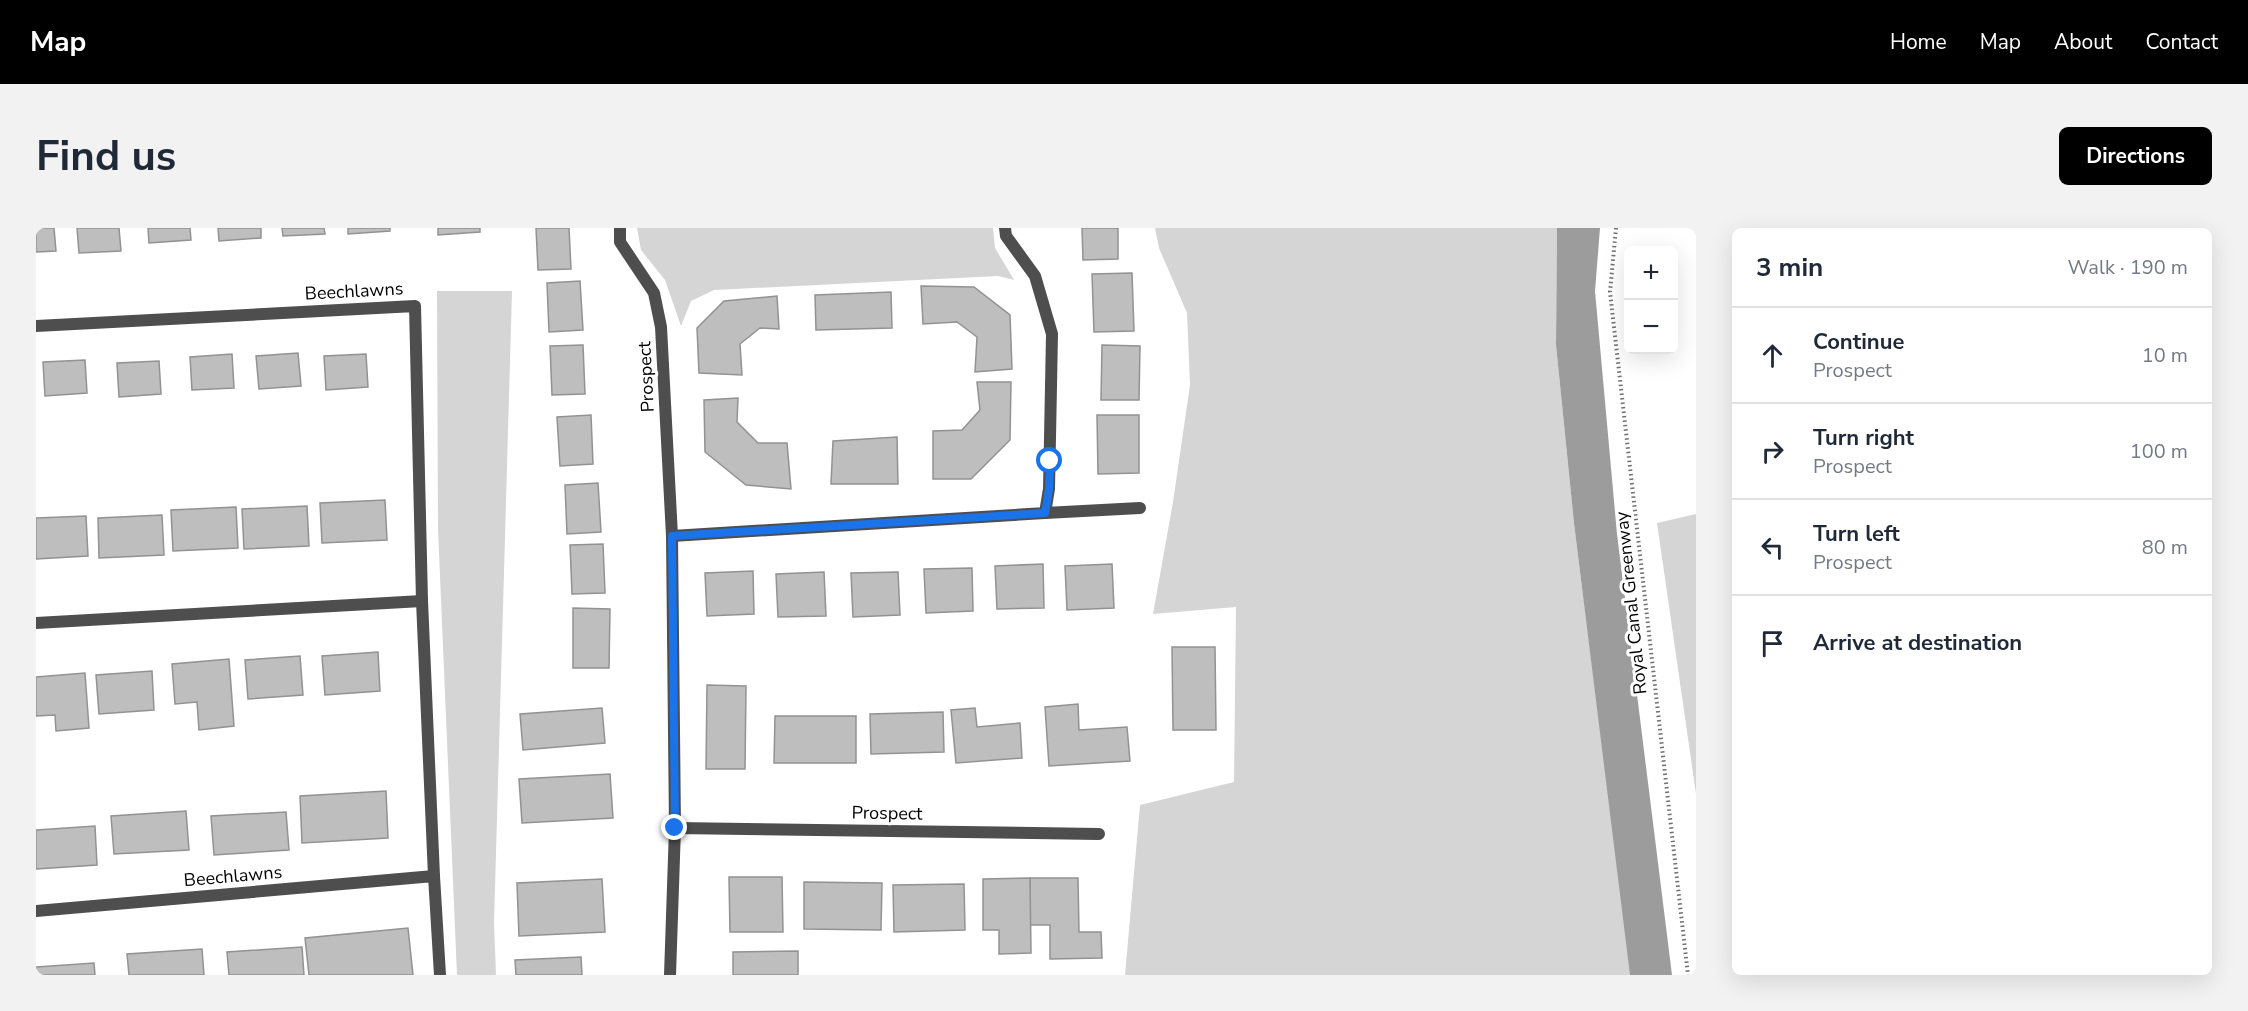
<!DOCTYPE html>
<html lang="en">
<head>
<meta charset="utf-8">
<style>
	body { margin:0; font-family:"Nunito Sans",sans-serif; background:#f2f2f3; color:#1f2937 }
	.controls { position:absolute; right:18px; top:18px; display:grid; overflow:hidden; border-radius:9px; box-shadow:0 6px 24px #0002 }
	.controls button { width:54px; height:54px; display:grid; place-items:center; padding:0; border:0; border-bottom:2px solid #e0e1e3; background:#fff; color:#1f2937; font:30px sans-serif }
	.stop { position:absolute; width:18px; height:18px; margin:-14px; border:4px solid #1a73e8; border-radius:50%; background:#fff }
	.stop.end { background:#1a73e8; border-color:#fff; box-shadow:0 2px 6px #0008 }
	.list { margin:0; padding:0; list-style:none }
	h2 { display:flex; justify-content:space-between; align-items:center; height:78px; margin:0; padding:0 24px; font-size:26px }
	h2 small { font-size:20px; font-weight:400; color:#747a83 }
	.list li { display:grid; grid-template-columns:39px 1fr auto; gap:18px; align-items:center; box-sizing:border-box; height:96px; padding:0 24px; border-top:2px solid #e0e1e3 }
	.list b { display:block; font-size:22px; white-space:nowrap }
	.list p { margin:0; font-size:20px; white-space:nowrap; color:#747a83 }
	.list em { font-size:20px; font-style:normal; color:#747a83 }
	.icon { flex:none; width:33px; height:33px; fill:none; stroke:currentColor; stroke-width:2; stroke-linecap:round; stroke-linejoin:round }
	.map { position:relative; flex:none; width:1660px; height:747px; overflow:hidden; border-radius:9px }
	header { display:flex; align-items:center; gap:36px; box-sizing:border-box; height:84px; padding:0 30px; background:#000; color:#fff }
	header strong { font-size:28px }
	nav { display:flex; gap:33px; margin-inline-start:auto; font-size:21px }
	.intro { display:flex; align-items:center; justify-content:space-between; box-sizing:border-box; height:144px; padding:0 36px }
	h1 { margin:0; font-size:42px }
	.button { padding:15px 27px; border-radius:9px; background:#000; color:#fff; font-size:21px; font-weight:700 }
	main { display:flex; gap:36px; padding:0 36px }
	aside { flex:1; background:#fff; border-radius:9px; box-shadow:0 6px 24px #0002 }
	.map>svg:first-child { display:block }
	.green { fill:#d5d5d5 }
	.water { fill:#9c9c9c }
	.building { fill:#bebebe; stroke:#929292; stroke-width:1.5 }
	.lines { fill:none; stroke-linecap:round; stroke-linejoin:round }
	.path { stroke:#707070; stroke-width:4; stroke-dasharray:1.5 3; stroke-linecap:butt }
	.minor { stroke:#4e4e4e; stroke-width:12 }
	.route { stroke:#1a73e8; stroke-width:8 }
	.labels { text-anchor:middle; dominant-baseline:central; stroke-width:6; stroke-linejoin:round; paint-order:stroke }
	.street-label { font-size:18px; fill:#000; stroke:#fff }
</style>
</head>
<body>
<header>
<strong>Map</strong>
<nav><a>Home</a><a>Map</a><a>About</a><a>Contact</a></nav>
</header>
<div class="intro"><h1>Find us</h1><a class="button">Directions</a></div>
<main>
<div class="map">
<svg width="1660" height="747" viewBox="0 0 1660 747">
	<rect width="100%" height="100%" fill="#fff"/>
	<g class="green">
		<path d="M601,0H957L959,20L978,52L962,48L678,62L655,73L645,98L629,52L605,22Z"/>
		<path d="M1119,0H1521L1520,117L1538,295L1595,747H1089L1104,577L1198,554L1200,379L1117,386L1137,274L1154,157L1151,85L1123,20Z"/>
		<path d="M401,63H476L458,695L460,747H421L402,301Z"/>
		<path d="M1660,286V566L1621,295Z"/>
	</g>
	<path class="water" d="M1521,0H1564L1559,63L1581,306L1636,747H1594L1538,295L1520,117Z"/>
	<g class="building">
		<path d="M0,0H18L20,23L0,24Z"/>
		<path d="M41,0H83L85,23L43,25Z"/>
		<path d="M112,0H154L155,12L113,15Z"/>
		<path d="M182,0H225V10L183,13Z"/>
		<path d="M246,0H288L289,6L247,8Z"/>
		<path d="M312,0H354V3L312,6Z"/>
		<path d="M402,0H444V4L402,7Z"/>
		<path d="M500,0H533L535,41L502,42Z"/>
		<path d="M1046,0H1082V31L1047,32Z"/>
		<path d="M1096,45L1098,103L1058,104L1056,46Z"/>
		<path d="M544,53L547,102L513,104L511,55Z"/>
		<path d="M885,58L938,59L974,87L976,141L939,144L941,109L921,94L887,96Z"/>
		<path d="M855,64L856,100L780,102L779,67Z"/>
		<path d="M741,68L743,101L724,100L704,116L706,147L663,145L661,100L688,73Z"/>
		<path d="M547,117L549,166L516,167L514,118Z"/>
		<path d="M1066,117L1104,118L1103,172H1065Z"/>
		<path d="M262,125L265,158L223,161L220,128Z"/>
		<path d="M196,126L198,160L156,162L154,129Z"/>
		<path d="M330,126L332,159L290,162L288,128Z"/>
		<path d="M49,132L51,165L9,168L7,134Z"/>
		<path d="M123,133L125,166L83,169L81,135Z"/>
		<path d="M941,154H975L974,212L935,251H897V203L926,202L944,182Z"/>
		<path d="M702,170L701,194L722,215H751L755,261L710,257L669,224L668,172Z"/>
		<path d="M555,187L557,236L524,238L521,189Z"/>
		<path d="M1061,187H1103V245L1062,246Z"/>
		<path d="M861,209L862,256H795L797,213Z"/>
		<path d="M562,255L565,304L531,306L529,257Z"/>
		<path d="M349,272L351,312L286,315L284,275Z"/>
		<path d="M271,278L273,318L208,321L206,281Z"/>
		<path d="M200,279L202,320L137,323L135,282Z"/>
		<path d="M126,287L128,327L63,330L62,290Z"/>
		<path d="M50,288L52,328L0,331V290Z"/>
		<path d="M567,316L569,365L536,366L534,317Z"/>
		<path d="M1007,336L1008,380L961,381L959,338Z"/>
		<path d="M1076,336L1078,380L1031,382L1029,338Z"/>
		<path d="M936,340L937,383L890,385L888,341Z"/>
		<path d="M717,343L718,386L671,388L669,345Z"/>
		<path d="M788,344L790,388L742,389L740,346Z"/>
		<path d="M862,344L864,387L817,389L815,345Z"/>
		<path d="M537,380L574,381L573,440H537Z"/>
		<path d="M1136,419H1179L1180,502H1137Z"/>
		<path d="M342,424L344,463L289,467L286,428Z"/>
		<path d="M264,428L267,467L212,471L209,432Z"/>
		<path d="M193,431L198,498L163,502L161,474L139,476L136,436Z"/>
		<path d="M116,443L118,482L63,486L60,447Z"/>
		<path d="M49,445L53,500L20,503L19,487L0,488V449Z"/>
		<path d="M671,457L710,458L709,541H670Z"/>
		<path d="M1042,476L1043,502L1091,499L1094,533L1013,538L1009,479Z"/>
		<path d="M566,480L569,515L487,522L484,486Z"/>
		<path d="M939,480L941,499L984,495L986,530L920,535L915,482Z"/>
		<path d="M907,484L908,524L835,526L834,486Z"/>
		<path d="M739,488H820V535H738Z"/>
		<path d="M574,546L577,590L486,595L483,551Z"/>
		<path d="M350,563L352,610L266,615L264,568Z"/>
		<path d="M150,583L153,622L78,626L75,588Z"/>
		<path d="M250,584L253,622L178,627L175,588Z"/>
		<path d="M59,598L61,637L0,641V602Z"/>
		<path d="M693,649H746L747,704H694Z"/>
		<path d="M994,650H1042L1043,704H1065L1066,730L1014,731V697H994Z"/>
		<path d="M994,650L995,725L963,726V702H947V651Z"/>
		<path d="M566,651L569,704L483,708L481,655Z"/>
		<path d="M768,654L846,655L845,702L768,701Z"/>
		<path d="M928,656L929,702L858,704L857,657Z"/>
		<path d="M372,700L377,747H273L269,710Z"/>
		<path d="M266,719L268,747H193L191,724Z"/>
		<path d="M166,721L168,747H93L91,726Z"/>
		<path d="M762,723V747H697V724Z"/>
		<path d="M545,729L546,747H480L479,732Z"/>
		<path d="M58,735L59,747H0V739Z"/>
	</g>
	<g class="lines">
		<path class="path" d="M1580,0L1574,64L1652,747"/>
		<g class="minor">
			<path d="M584,0V14L618,65L625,99L636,308L639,600L634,747"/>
			<path d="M0,98L379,78L386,373L398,648"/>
			<path d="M1009,285L1104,280"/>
			<path d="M636,308L1009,285L1013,261L1016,106L999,48L970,8L969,0"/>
			<path d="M0,395L386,373"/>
			<path d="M639,600L1063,606"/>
			<path d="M0,683L398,648L404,747"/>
		</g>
	</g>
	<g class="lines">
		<path class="route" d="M639,600L636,308L1009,285L1013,261L1014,233"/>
	</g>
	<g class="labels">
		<g class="street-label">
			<text transform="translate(318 63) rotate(-3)">Beechlawns</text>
			<text transform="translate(610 149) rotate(-93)">Prospect</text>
			<text transform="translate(1595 375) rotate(-96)">Royal Canal Greenway</text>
			<text transform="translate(851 585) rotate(1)">Prospect</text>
			<text transform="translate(197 648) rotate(-5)">Beechlawns</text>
		</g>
	</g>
</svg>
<div class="controls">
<button>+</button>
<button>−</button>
</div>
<div class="stop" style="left:1014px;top:233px"></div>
<div class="stop end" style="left:639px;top:600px"></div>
</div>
<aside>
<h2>3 min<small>Walk · 190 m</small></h2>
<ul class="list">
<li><svg class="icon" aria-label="ahead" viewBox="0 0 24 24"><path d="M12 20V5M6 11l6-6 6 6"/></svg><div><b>Continue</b><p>Prospect</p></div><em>10 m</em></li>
<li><svg class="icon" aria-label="right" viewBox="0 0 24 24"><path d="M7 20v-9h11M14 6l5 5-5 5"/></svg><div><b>Turn right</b><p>Prospect</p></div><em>100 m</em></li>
<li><svg class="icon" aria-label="left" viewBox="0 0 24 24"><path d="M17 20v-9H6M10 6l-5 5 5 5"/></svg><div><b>Turn left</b><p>Prospect</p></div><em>80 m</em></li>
<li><svg class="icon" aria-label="arrive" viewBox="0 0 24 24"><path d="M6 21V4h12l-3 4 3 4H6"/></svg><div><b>Arrive at destination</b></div></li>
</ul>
</aside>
</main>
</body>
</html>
